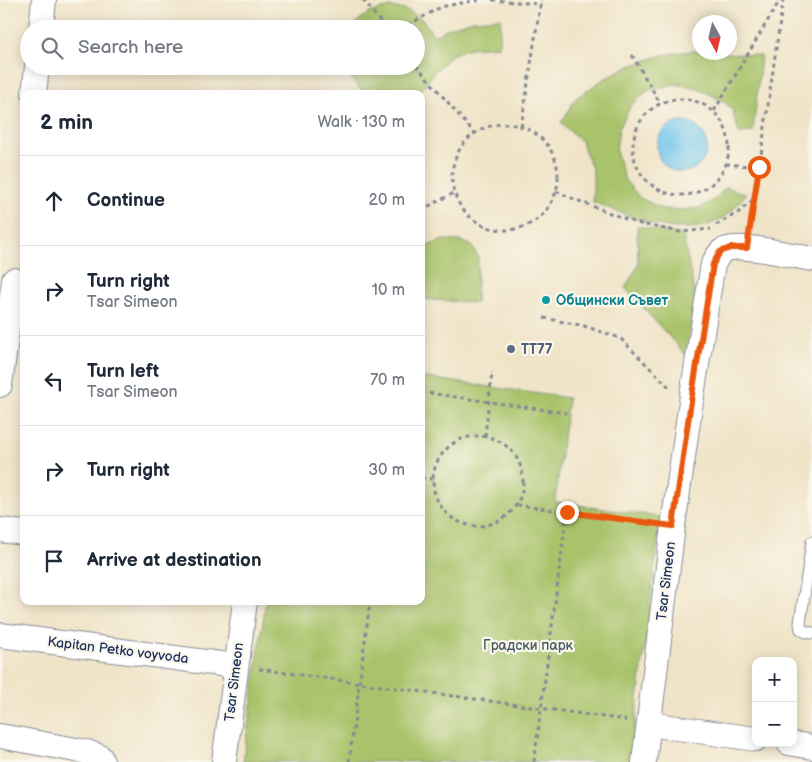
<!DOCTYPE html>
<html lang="en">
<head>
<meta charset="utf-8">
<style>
	body { margin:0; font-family:"Balsamiq Sans",sans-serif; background:#f2f2f3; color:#1f2937 }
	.controls { position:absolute; right:15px; bottom:15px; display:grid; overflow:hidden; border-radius:10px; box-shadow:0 2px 12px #0003 }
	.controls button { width:45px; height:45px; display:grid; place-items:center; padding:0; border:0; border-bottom:1px solid #e0e1e3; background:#fff; color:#1f2937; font:25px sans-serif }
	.compass { position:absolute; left:692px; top:15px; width:45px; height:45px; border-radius:50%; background:#fff; box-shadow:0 2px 12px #0003; rotate:172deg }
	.stop { position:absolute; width:15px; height:15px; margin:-11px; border:4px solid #ea580c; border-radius:50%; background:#fff }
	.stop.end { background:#ea580c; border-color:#fff; box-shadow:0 1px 5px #0008 }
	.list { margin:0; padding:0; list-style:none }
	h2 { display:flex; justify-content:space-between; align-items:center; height:65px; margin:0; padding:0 20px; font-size:21px }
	h2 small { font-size:16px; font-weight:400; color:#747a83 }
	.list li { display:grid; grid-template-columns:32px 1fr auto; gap:15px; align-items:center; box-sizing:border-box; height:90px; padding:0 20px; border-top:1px solid #e0e1e3 }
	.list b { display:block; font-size:19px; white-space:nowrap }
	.list p { margin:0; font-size:16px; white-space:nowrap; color:#747a83 }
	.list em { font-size:16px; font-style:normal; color:#747a83 }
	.icon { flex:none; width:28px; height:28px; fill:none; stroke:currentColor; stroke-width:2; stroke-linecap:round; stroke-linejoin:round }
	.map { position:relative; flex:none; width:812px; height:762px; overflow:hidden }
	.search { position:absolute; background:#fff; box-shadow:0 2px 12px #0003; left:20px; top:20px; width:405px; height:55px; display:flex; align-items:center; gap:12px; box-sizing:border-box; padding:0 18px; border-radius:28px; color:#747a83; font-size:19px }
	.panel { position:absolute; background:#fff; box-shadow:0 2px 12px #0003; left:20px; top:90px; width:405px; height:515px; border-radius:10px }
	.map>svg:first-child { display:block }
	.green { fill:#a9c36a; stroke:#627964 }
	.water { fill:#6cc4ea; stroke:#447aa4 }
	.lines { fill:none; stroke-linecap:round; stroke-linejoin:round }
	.lane-casing { stroke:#868a93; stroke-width:13 }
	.street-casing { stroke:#868a93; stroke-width:26 }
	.path { stroke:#868a93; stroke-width:3; stroke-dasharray:4 4; stroke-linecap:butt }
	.lane { stroke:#fff; stroke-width:11 }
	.street { stroke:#fff; stroke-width:24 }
	.route { stroke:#ea580c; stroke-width:6 }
	.culture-dot { fill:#0f9aa8; stroke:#fbf7ec; stroke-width:2 }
	.service-dot { fill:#5c6f8a; stroke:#fbf7ec; stroke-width:2 }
	.labels { text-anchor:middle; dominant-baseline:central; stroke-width:4.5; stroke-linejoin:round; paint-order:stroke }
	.culture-label { font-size:14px; font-weight:bold; fill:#0d838f; stroke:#fbf7ec; text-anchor:start }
	.service-label { font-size:14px; font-weight:bold; fill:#4e5e75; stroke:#fbf7ec; text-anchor:start }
	.street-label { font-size:14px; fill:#1b2f5e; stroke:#fbf7ec }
	.park-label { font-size:14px; fill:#465b62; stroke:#fbf7ec }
</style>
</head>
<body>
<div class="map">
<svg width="812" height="762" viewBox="0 0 812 762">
	<rect width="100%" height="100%" fill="#fbf7ec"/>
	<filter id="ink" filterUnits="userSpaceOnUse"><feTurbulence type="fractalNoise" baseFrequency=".02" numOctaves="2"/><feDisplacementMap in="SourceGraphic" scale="10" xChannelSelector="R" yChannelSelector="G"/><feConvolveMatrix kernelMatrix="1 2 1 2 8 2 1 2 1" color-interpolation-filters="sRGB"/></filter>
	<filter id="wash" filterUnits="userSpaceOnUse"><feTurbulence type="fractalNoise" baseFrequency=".0096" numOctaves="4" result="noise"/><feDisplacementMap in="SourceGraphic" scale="20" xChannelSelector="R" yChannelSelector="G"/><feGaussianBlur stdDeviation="1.12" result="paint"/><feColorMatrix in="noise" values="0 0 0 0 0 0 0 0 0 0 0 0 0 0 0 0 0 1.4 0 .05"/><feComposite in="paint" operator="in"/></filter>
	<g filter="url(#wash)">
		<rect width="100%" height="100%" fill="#f0e4c8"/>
		<g class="green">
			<path d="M391,7L409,11L424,21L434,36L450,27L473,20L501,18L499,46L470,48L453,54L434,72L424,87L413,94H368L358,87L347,72L346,66H416V29H352C362,13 374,11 391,7Z"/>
			<path d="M692,51H699L700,52L727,53L761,56L753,132L739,133L732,109L723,101L698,88L674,84L647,91L630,107L619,129L616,151L625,180L640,198L663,209L682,210L700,208L715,199L726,187L746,194C740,200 735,209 728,214C723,218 714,223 708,225C668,236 630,216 593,202V171L581,141L561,123L576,98L604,79L624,68L662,55Z"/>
			<path d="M637,226L683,235L695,296L686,355L625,288L638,265Z"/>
			<path d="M444,240L460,241L471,245L478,256L476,303L421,299V252L426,246Z"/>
			<path d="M421,377L568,398L555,502L661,517L630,762H243L266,601H421Z"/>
		</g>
		<circle class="water" cx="682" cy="147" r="25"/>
	</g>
	<g filter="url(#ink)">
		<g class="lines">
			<defs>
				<path id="lane" d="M812,542L800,623L801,629L806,632L812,633"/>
				<g id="street">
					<path d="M41,29L44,0"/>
					<path d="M34,94L37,66"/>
					<path d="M0,385L14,280"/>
					<path d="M0,530L24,533"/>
					<path d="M0,635L236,666"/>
					<path d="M649,724L756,739"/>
					<path d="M0,736L87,752L100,757L102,762"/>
					<path d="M789,743L812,747"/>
					<path d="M224,762L245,601"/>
					<path d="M644,762L673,526L690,408L713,264C716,260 718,254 722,251C739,241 792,256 812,259"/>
				</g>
			</defs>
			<use href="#lane" class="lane-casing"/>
			<use href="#street" class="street-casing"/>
			<g class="path">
				<path d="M363,0L386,29"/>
				<path d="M492,0L540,4"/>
				<path d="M401,29L441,7L467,2L483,0"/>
				<path d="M632,55L660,103"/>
				<path d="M416,65L475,134"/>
				<circle cx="681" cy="147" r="48"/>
				<path d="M714,111L780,0"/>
				<circle cx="505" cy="177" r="53"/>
				<path d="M521,127L541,0"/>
				<path d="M726,164L759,167"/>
				<path d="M556,191L574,199L636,223L680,232L711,229"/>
				<path d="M421,210L454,193"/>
				<path d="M716,225L739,212L754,199"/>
				<path d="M751,225L783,0"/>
				<path d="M544,318L584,326L620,338L669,387"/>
				<path d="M421,392L566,413"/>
				<path d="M485,436L492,372"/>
				<circle cx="478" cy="481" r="45"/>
				<path d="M421,478L433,479"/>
				<path d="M517,505L567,512"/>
				<path d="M259,669L626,720"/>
				<path d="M349,762L370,601"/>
				<path d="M534,762L567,512L650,523"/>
			</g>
			<use href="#lane" class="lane"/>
			<use href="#street" class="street"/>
		</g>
	</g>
	<g class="lines" filter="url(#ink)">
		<path class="route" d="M567,512L673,526L690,408L713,264L720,252L730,248H747L759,167"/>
	</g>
	<circle class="culture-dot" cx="546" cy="300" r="5"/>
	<circle class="service-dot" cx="511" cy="349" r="5"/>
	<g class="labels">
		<g class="culture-label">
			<text x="556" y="300">Общински Съвет</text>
		</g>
		<g class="service-label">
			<text x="521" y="349">TT77</text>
		</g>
		<g class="street-label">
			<text transform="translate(666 581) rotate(-83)">Tsar Simeon</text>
			<text transform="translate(118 650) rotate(7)">Kapitan Petko voyvoda</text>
			<text transform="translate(234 682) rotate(-83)">Tsar Simeon</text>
		</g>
		<g class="park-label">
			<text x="528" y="645">Градски парк</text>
		</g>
	</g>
</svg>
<div class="controls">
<button>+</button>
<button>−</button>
</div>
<svg class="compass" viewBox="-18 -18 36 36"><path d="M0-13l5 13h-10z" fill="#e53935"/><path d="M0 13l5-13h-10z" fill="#747a83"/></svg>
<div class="stop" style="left:759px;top:167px"></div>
<div class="stop end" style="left:567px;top:512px"></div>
<div class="search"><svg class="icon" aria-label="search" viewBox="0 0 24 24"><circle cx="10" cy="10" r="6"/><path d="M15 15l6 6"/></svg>Search here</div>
<section class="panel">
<h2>2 min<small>Walk · 130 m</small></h2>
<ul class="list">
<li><svg class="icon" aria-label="ahead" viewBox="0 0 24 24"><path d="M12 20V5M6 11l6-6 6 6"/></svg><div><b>Continue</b></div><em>20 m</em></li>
<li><svg class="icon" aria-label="right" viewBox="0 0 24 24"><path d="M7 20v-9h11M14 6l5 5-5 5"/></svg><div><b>Turn right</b><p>Tsar Simeon</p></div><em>10 m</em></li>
<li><svg class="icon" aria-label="left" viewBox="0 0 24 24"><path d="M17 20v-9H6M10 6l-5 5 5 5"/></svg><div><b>Turn left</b><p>Tsar Simeon</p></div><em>70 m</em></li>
<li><svg class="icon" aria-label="right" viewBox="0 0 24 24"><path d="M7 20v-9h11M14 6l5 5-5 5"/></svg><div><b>Turn right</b></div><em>30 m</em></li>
<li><svg class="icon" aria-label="arrive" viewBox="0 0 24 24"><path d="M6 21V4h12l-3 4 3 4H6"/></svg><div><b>Arrive at destination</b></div></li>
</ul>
</section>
</div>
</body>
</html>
